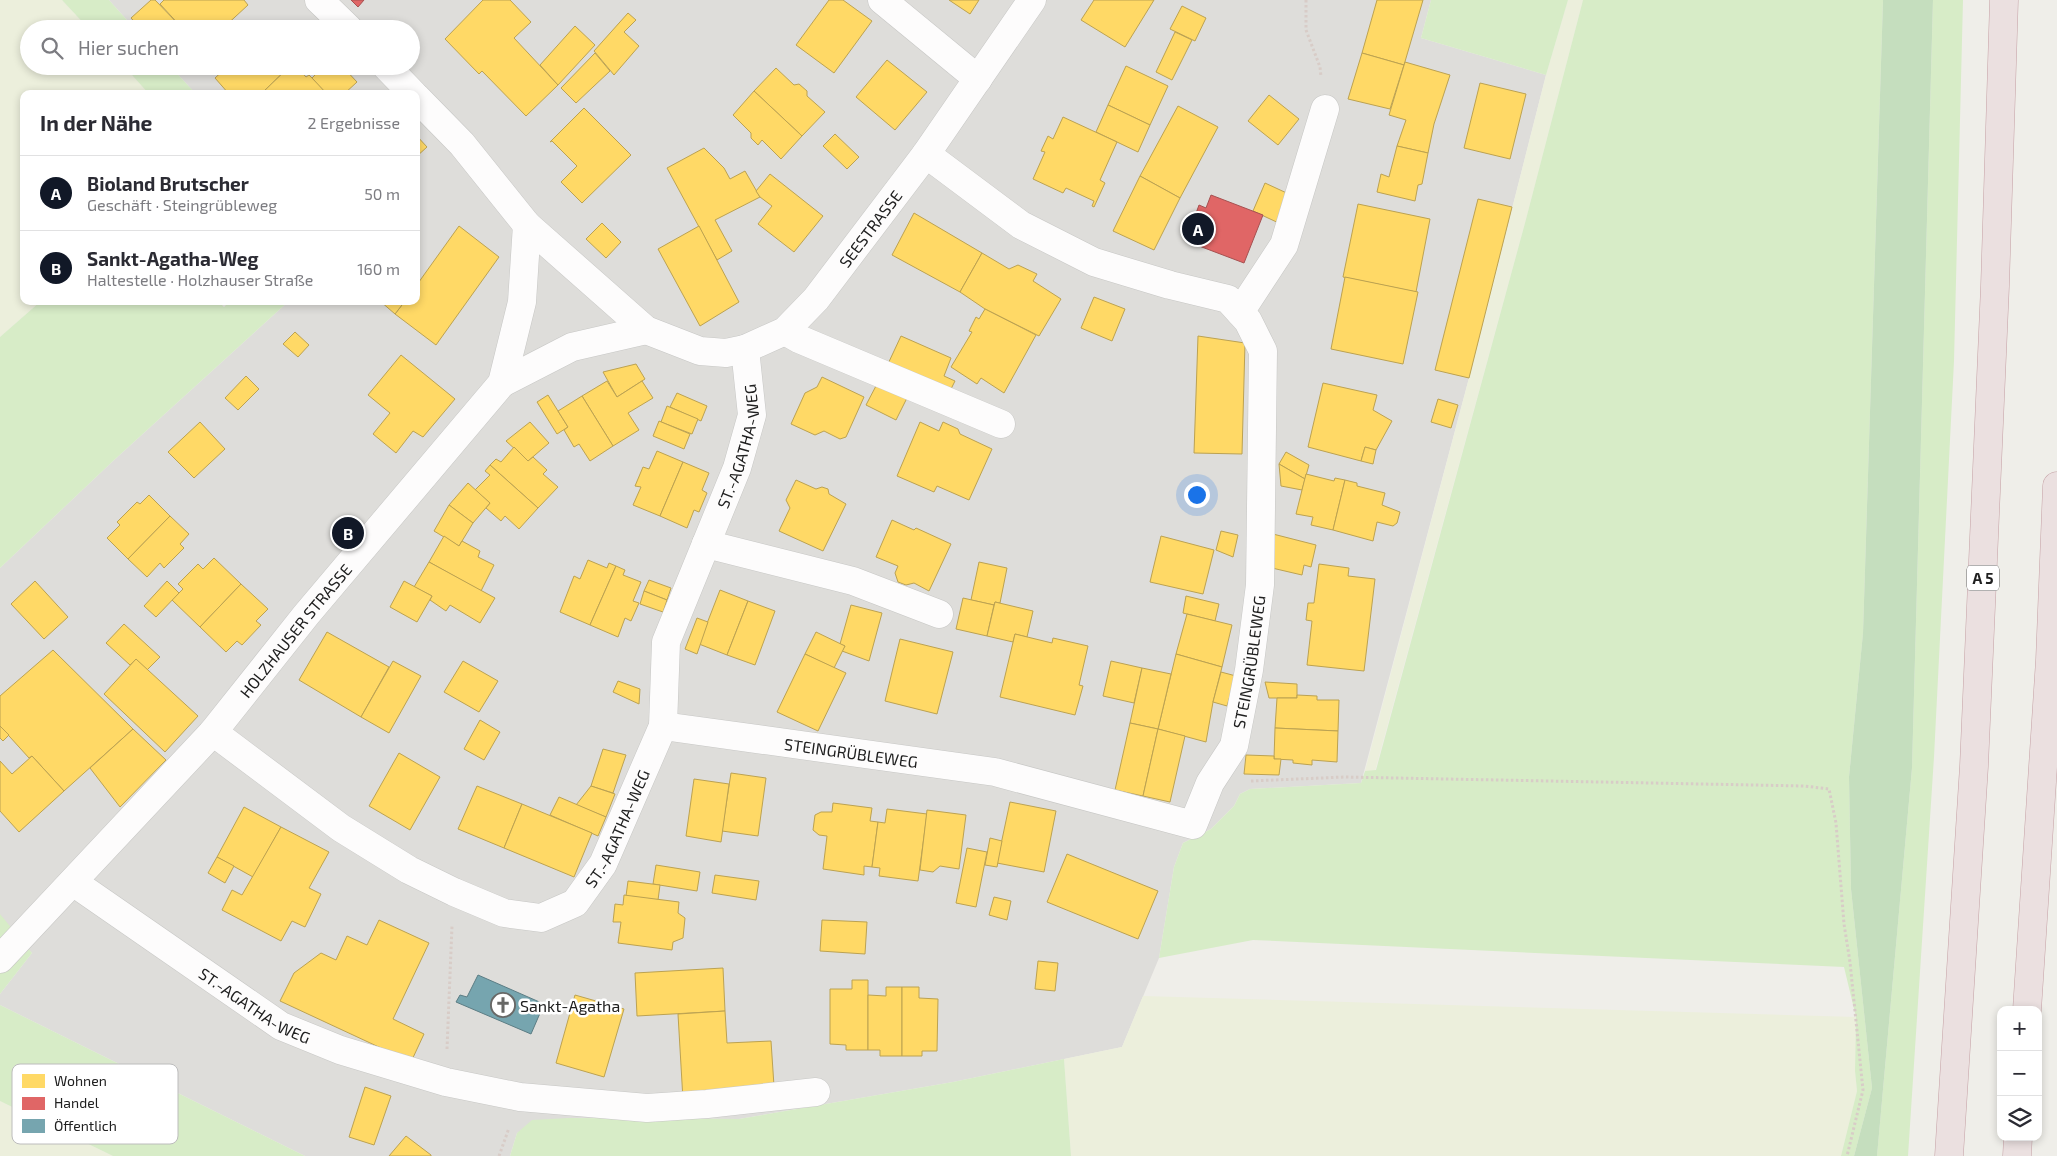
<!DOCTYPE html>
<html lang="de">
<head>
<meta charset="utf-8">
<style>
	body { margin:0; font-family:"Exo 2",sans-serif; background:#f7f7f7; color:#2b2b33 }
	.controls { position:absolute; right:15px; bottom:15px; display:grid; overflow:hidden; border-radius:10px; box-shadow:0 2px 8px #0003 }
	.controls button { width:45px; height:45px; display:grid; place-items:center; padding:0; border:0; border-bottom:1px solid #e1e1e2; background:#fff; color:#2b2b33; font:25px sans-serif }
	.you { position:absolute; left:1196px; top:494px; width:18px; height:18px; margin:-12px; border:4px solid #fff; border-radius:50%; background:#1a73e8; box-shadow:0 0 0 8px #1a73e833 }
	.badge { display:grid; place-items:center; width:32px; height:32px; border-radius:50%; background:#111827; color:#fff; font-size:16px; font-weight:700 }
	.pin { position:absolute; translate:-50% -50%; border:2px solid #fff; box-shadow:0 1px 5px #0006 }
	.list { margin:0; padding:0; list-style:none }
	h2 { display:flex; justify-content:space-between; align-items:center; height:65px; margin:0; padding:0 20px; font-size:21px }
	h2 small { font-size:16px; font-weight:400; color:#7c7c81 }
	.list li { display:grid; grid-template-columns:32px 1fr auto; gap:15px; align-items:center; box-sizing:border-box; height:75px; padding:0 20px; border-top:1px solid #e1e1e2 }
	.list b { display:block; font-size:19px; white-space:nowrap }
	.list p { margin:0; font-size:16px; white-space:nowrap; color:#7c7c81 }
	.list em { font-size:16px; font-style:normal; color:#7c7c81 }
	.icon { flex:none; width:28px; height:28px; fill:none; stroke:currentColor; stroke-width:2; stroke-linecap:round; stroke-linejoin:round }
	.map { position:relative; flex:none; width:2057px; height:1156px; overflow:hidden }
	.search { position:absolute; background:#fff; box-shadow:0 2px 8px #0003; left:20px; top:20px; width:400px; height:55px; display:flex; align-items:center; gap:12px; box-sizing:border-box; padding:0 18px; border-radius:28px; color:#7c7c81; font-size:19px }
	.panel { position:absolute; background:#fff; box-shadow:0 2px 8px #0003; left:20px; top:90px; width:400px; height:215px; border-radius:10px }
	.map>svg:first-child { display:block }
	.residential { fill:#deddda }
	.farmland { fill:#ecefdc }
	.grass { fill:#d7ecc7 }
	.forest { fill:#c5debe }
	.homes { fill:#ffd966; stroke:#bca251 }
	.shops { fill:#e06666; stroke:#a65151 }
	.public { fill:#76a5af; stroke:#5c7d84 }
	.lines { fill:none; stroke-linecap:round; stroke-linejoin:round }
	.minor-casing { stroke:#c7c7c5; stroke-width:29 }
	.highway-casing { stroke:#c5a0a5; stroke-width:29 }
	.path { stroke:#d8ccc7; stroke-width:3; stroke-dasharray:2.5 2.5; stroke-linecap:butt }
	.minor { stroke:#fdfcfc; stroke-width:28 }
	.highway { stroke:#ebe0e0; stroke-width:28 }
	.labels { text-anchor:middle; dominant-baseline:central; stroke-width:5; stroke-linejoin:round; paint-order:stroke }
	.shield { fill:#fff; stroke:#636363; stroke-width:1 }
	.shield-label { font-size:15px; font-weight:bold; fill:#202020 }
	.street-label { font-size:16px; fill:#202020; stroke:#fff }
	.poi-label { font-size:16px; fill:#202020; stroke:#fff; text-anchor:start }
	.key { fill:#fff; stroke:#bcbcbc; stroke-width:1 }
	.key-label { font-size:14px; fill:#202020 }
</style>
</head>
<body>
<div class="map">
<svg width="2057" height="1156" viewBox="0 0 2057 1156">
	<rect width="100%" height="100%" fill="#efeee9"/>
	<path class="residential" d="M109,0H1431L1421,38L1546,75L1469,378L1361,783L1250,789L1240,794L1234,806L1211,829L1183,843L1174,867L1159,958L1122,1047L953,1082L739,1119L569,1118L517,1133L510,1156H305L0,1005V994L32,953L0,918V568L113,461L289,301H416V94H196L170,66H411V29H135Z"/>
	<g class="farmland">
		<path d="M0,0H62L89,29H29V66H124L149,94H24V301H41L0,337Z"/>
		<path d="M1568,0H1583L1525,223L1375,771H1365L1469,378L1546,75Z"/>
		<path d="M1143,996L1856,1017L1855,1071L1857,1091L1841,1156H1071L1064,1059L1122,1047Z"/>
		<path d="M0,1101L113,1156H0Z"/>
	</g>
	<g class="grass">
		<path d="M62,0H109L135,29H89Z"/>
		<path d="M1431,0H1568L1546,75L1421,38Z"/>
		<path d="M1583,0H1883L1863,633L1849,777L1851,889L1872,1088L1854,1156H1841L1857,1091L1855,1071L1856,1017L1844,967L1253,940L1159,958L1174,867L1183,843L1211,829L1234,806L1240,794L1250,789L1361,783L1365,771L1376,770L1525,223Z"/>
		<path d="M1933,0H1963L1954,361L1934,757L1908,1156H1877L1912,768Z"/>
		<path d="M124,66H170L196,94H149Z"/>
		<path d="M41,301H218L224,307L230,301H289L113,461L0,568V337Z"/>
		<path d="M0,914L32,953L0,994Z"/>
		<path d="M0,1005L305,1156H113L0,1101Z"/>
		<path d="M1064,1059L1071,1156H510L517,1133L532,1120L569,1118L739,1119L953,1082Z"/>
	</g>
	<path class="forest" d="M1883,0H1933L1912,768L1877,1156H1854L1872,1088L1851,889L1849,777L1863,633Z"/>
	<g class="homes">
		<path d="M151,0H155L183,29H141L131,18Z"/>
		<path d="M164,0H244L248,5L222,29H183L160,4Z"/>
		<path d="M483,0H510L531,22L514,38L558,85L526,116L482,71L479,74L445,39Z"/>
		<path d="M829,0H843L872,21L834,73L796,45Z"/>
		<path d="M949,0H979L970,14Z"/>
		<path d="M1094,0H1154L1125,47L1081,20Z"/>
		<path d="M1377,0H1423L1404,65L1362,53Z"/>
		<path d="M1182,6L1206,18L1195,41L1170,29Z"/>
		<path d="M628,13L636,20L624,32L639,46L614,75L594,51Z"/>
		<path d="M575,26L595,45L558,85L540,65Z"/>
		<path d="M1175,32L1192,40L1172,80L1156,72Z"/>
		<path d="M595,53L610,71L576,103L561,88Z"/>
		<path d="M1362,53L1404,65L1390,109L1348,99Z"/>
		<path d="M887,60L927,92L895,130L856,97Z"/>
		<path d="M1405,62L1450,75L1434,124L1428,153L1397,146L1406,120L1389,115Z"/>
		<path d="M228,66H290L261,94H229L215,78Z"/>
		<path d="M290,66H296L306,77L309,75L327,93L261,94Z"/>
		<path d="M324,66H342L357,82L344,94H327L312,78Z"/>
		<path d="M1126,66L1168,86L1150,125L1108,105Z"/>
		<path d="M776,68L794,85L799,84L807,91V96L825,112L802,136L754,91Z"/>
		<path d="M1480,83L1526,94L1510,159L1464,148Z"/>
		<path d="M754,91L802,136L781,159L762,140L758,145L751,138V133L733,115Z"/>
		<path d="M1269,95L1299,119L1278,145L1248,121Z"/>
		<path d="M1108,105L1150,125L1138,152L1096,132Z"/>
		<path d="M1178,106L1218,127L1180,198L1140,176Z"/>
		<path d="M584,108L631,155L582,203L561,182L577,166L552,141L550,142Z"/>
		<path d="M1063,117L1117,142L1100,180L1105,183L1094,207L1092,206L1094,201L1066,188L1063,193L1033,179L1045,152L1041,151L1048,136L1053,139Z"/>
		<path d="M835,134L859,157L847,169L823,146Z"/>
		<path d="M416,135L427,147L416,157Z"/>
		<path d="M1397,146L1428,153L1422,184L1418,185L1415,201L1377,192L1381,174L1389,177Z"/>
		<path d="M704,148L724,168L730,179L745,171L760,197L715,220L732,251L717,260L667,168Z"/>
		<path d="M770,174L823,216L794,252L758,224L772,206L760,197L756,191Z"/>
		<path d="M1140,176L1180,198L1154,250L1113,231Z"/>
		<path d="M1265,183L1291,195L1283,225L1253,211Z"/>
		<path d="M1478,199L1512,207L1469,378L1435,370Z"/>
		<path d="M1358,204L1430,219L1416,292L1343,277Z"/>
		<path d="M914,213L982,253L960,292L892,255Z"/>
		<path d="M602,223L621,242L606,258L586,239Z"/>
		<path d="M459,226L499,257L436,345L395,314L405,301H416V286Z"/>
		<path d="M699,226L739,302L700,326L658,249Z"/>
		<path d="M982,253L1009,269L1018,265L1037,274L1033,281L1061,299L1039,336L985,309L960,292Z"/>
		<path d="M1345,277L1418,292L1403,364L1331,349Z"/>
		<path d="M1094,297L1125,309L1112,341L1081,328Z"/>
		<path d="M380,301H405L395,314Z"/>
		<path d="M985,309L1036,335L1004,393L981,378L977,384L951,367L972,332L969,331L976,317L979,319Z"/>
		<path d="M295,332L309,345L298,357L283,344Z"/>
		<path d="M901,336L951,358L944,376L955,381L949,393L887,366Z"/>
		<path d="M1198,336L1245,343L1242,454L1194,453Z"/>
		<path d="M401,355L455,399L423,437L413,431L396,453L373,434L390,413L368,395Z"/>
		<path d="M636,364L645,379L617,397L603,372Z"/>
		<path d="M246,376L259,389L238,410L225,398Z"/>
		<path d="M822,377L864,397L846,437L840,439L824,431L815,435L791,424L805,393L817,387Z"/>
		<path d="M607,381L617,397L642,381L653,398L628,413L639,430L613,446L582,396Z"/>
		<path d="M1323,383L1377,395L1373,410L1392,421L1376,450L1365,447L1361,461L1308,447Z"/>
		<path d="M877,384L907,398L896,420L866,405Z"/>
		<path d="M677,393L707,406L701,421L670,407Z"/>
		<path d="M548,395L568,427L557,434L537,402Z"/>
		<path d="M582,396L613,446L590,461L579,444L574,447L564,430L568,427L558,411Z"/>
		<path d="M1438,399L1458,405L1451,428L1431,422Z"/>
		<path d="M667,406L698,419L692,434L661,422Z"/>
		<path d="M659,421L690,434L684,449L653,436Z"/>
		<path d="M200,422L225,449L194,478L168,452Z"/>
		<path d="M530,422L549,443L528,461L506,441Z"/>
		<path d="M920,422L939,431L943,422L958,429L960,434L992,449L969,500L937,486L934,492L897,476Z"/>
		<path d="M514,447L528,461L533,457L547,470L543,474L558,487L538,508L490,465L496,459L501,462Z"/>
		<path d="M1365,447L1376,450L1373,464L1361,461Z"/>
		<path d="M657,451L683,462L660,516L633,505L641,487L635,486L643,467L649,469Z"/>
		<path d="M1286,452L1309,465L1305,479L1279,464Z"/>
		<path d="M683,462L709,473L702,490L707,493L699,512L694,510L687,528L660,516Z"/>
		<path d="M1279,464L1305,479L1302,490L1281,486Z"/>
		<path d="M490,465L538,508L519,529L505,516L501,521L486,508L490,503L475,490L490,475L485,471Z"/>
		<path d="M1306,474L1334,481L1335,478L1345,480L1333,530L1311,525L1313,517L1296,514Z"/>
		<path d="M796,480L816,489L822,487L828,489L829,494L846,504L823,551L779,531L790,508L786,500Z"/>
		<path d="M1345,480L1357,483V486L1385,493L1382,505L1400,512L1397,523L1393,526L1377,522L1373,541L1333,530Z"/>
		<path d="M468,483L490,503L473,523L449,505Z"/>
		<path d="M149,495L170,516L128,559L107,538L120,525L117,522L137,502L140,504Z"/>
		<path d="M449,505L473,523L459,546L434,531Z"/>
		<path d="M170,516L189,534L180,544L184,548L164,568L160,563L147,577L128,559Z"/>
		<path d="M892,520L914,530L916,528L951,544L929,591L914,583L906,585L898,582L895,573L898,566L876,557Z"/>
		<path d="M1221,531L1238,535L1233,557L1216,550Z"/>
		<path d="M1273,534L1316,545L1311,567L1304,565L1302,575L1272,568Z"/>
		<path d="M444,536L459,546L462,541L480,551L478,557L494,565L481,591L429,562Z"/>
		<path d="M1161,536L1214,550L1203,594L1150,582Z"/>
		<path d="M214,558L241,584L200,627L172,600L183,589L178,584L198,564L203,569Z"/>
		<path d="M588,560L607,568L609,563L616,566L590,625L560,612L574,576L580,579Z"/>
		<path d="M429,562L495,598L480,623L450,605L446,611L430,600L432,596L414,587Z"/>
		<path d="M979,562L1007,568L1000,603L995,602L994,605L971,600Z"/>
		<path d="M1319,564L1349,568L1348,576L1375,579L1364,671L1307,665L1312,621L1306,620L1308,603H1314Z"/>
		<path d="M616,566L625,570L623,575L641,582L633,601L639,603L631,621L625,618L618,637L590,625Z"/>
		<path d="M649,580L671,588L667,600L644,591Z"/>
		<path d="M35,581L68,617L44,639L11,604Z"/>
		<path d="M167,581L179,593L156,617L144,606Z"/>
		<path d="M404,581L432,596L417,622L390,607Z"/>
		<path d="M241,584L268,609L256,621L261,625L242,645L237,641L226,652L200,627Z"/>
		<path d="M720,590L748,601L727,655L699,644Z"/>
		<path d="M644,591L667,600L663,612L640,604Z"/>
		<path d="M1186,596L1219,604L1215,621L1183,613Z"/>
		<path d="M963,598L994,605L987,636L956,629Z"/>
		<path d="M748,601L775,611L755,665L727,655Z"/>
		<path d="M995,602L1033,611L1027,637L1015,634L1013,642L987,636Z"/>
		<path d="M851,605L882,613L869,661L842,651L845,646L840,644Z"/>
		<path d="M1187,614L1232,625L1222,667L1176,654Z"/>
		<path d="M697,618L708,622L697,654L685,649Z"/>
		<path d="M124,624L160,657L147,670L136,659L130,665L106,643Z"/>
		<path d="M327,632L389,667L361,717L299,680Z"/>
		<path d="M816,632L845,646L834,668L805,654Z"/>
		<path d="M1015,634L1052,643L1053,638L1088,646L1079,685L1083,686L1075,715L1000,697Z"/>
		<path d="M900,639L953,652L937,714L885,701Z"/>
		<path d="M53,650L133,729L64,791L32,756L29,758L0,726V696Z"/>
		<path d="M805,654L846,673L818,731L777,712Z"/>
		<path d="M1176,654L1222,667L1213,702L1206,742L1158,729Z"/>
		<path d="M136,659L198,716L165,752L104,694Z"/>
		<path d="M393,661L421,676L389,733L361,717Z"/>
		<path d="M463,661L498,681L479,712L444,692Z"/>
		<path d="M1111,661L1142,668L1134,703L1103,696Z"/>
		<path d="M1142,668L1171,674L1158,729L1130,723Z"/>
		<path d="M1221,672L1236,676L1227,706L1213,702Z"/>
		<path d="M618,681L640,689L639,704L613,692Z"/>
		<path d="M1265,682L1297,684V698H1269Z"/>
		<path d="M1297,695L1317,696V700H1339L1338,731L1275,728L1277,698H1297Z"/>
		<path d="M480,720L500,732L484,760L464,749Z"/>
		<path d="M1130,723L1158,729L1143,796L1115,790Z"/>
		<path d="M0,726L9,735L3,741L0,738Z"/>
		<path d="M1275,728L1338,731L1337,762L1312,760V765L1293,763V760L1274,759Z"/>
		<path d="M133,729L166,760L120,807L90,768Z"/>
		<path d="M1158,729L1185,736L1170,802L1143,796Z"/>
		<path d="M603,749L626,755L613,793L591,786Z"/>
		<path d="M399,753L440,777L410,830L369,806Z"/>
		<path d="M1246,755L1274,756V759H1281L1279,775L1244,774Z"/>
		<path d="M32,756L64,791L19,832L0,811V761L12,774Z"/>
		<path d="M731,773L766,778L758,836L722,831Z"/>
		<path d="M694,779L729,784L721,842L686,836Z"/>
		<path d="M477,786L522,804L504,848L458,829Z"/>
		<path d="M591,786L615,794L606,817L576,805Z"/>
		<path d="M559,797L606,817L598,836L550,815Z"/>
		<path d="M1010,802L1056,811L1044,872L997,863Z"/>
		<path d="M833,803L872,808L870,821L878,822L872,867L864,866V875L823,869L827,836L819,835L813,830L815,815L821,812H832Z"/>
		<path d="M522,804L592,833L574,877L504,848Z"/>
		<path d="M244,807L281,827L253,877L217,857Z"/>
		<path d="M887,809L927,814L918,881L879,876L880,868L872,867L878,822L885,823Z"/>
		<path d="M927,810L966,815L959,869L940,866L933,872L920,870Z"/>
		<path d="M281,827L329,852L309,888L321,894L305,927L292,921L281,941L222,910L232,890L242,895Z"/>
		<path d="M990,838L1002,841L997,867L985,865Z"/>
		<path d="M967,848L987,852L976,907L956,903Z"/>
		<path d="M1067,854L1158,891L1138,939L1047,902Z"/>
		<path d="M217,857L234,866L225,883L208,873Z"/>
		<path d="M656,865L700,872L697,891L653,884Z"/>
		<path d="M715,875L759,881L756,900L712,893Z"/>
		<path d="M628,881L660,885L658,900L626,896Z"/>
		<path d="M624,895L679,902L678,913L685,918L683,938L673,942L672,950L618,943L621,922H613L615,904L623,905Z"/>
		<path d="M994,897L1011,901L1007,920L989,915Z"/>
		<path d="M379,920L429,943L393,1019L424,1034L411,1062L280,1001L294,973L321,953L336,960L347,936L367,945Z"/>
		<path d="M822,920L867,922L865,954L820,951Z"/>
		<path d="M1038,961L1058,963L1055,991L1035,989Z"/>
		<path d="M723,968L725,1011L637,1016L635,973Z"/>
		<path d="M852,980H868V1050H846V1045L830,1044V989H852Z"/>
		<path d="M886,987H902V1056H880V1050H868V995L886,996Z"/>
		<path d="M902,987H919V998L938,999L937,1051H922V1056H902Z"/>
		<path d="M575,995L624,1009L604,1077L556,1063Z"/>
		<circle cx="501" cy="1005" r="5"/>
		<path d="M725,1011L727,1043L771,1041L774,1086L683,1100L678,1014Z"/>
		<path d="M365,1087L391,1096L374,1145L349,1137Z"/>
		<path d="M406,1136L431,1155V1156H389Z"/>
	</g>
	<g class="shops">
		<path d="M351,0H364L358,7Z"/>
		<path d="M1211,195L1263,215L1244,263L1186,241L1199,205L1206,208Z"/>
	</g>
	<path class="public" d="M478,975L544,1004L531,1034L456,1002L460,995L467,997Z"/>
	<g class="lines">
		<defs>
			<g id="minor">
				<path d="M319,0L349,29"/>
				<path d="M882,0L978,79"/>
				<path d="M386,66L413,94"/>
				<path id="s1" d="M416,97L462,144L527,225L646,330L700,351L726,353L745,349L785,331L816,299L926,154L1032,0"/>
				<path d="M1240,312L1284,245L1325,109"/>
				<path d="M785,331L799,339L1001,424"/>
				<path d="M502,383L572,347L646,330"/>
				<path d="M706,544L853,581L939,614"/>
				<path id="s2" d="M663,726L995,772L1193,825L1210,783L1234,746L1249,670L1260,585L1263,351L1248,321L1228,299L1170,285L1094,262L1021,225L926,154"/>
				<path id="s3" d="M213,732L341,828L409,870L454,892L504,913L541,918L575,903L603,864L663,726L666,642L737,468L752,415L745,349"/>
				<path id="s4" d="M73,882L281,1026L340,1050L446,1082L520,1097L647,1108L707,1104L816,1092"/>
				<path id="s5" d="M0,959L213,732L306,615L502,383L522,302L527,225"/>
			</g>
			<g id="highway">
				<path d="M2027,1010L2050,660L2057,486"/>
				<path d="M1949,1156L1974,766L1995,286L2004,0"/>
				<path d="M2017,1156L2018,1137"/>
			</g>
		</defs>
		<use href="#minor" class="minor-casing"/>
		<use href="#highway" class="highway-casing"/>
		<g class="path">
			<path d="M1306,0V30L1320,67L1321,77"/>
			<path d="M1251,781L1344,777L1804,786L1829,789L1836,823L1844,924L1850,962L1863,1090L1847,1156"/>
			<path d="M447,1049L452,926"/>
			<path d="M499,1156L509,1128"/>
		</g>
		<use href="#minor" class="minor"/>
		<use href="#highway" class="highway"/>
	</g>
	<defs>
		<symbol id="church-ring" viewBox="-11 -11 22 22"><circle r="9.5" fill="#fff" stroke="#686866" stroke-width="1.5"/><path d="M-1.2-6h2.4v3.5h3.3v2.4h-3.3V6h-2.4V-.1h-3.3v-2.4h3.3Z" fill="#686866"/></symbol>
	</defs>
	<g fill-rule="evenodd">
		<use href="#church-ring" x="489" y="991" width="28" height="28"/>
	</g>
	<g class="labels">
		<rect class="shield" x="1967" y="565.5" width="32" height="25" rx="4"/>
		<g class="shield-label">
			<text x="1983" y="578">A 5</text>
		</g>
		<g class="street-label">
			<text stroke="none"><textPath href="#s1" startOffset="609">SEESTRASSE</textPath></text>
			<text stroke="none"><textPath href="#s3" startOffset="911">ST.-AGATHA-WEG</textPath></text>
			<text stroke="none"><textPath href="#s5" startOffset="442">HOLZHAUSER STRASSE</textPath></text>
			<text stroke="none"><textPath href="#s2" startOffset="715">STEINGRÜBLEWEG</textPath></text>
			<text stroke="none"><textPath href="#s2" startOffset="190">STEINGRÜBLEWEG</textPath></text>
			<text stroke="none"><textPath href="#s3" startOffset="505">ST.-AGATHA-WEG</textPath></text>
			<text stroke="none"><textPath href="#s4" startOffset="220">ST.-AGATHA-WEG</textPath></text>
		</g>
		<g class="poi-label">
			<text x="520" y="1005">Sankt-Agatha</text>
		</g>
	</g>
	<rect x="12" y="1064" width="166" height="80" rx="8" class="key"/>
	<rect x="22" y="1074" width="23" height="14" fill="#ffd966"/>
	<rect x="22" y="1097" width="23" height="13" fill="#e06666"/>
	<rect x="22" y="1119" width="23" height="14" fill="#76a5af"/>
	<g class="key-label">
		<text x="54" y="1086">Wohnen</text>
		<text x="54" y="1108">Handel</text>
		<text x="54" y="1131">Öffentlich</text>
	</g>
</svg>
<div class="controls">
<button>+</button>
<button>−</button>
<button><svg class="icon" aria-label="layers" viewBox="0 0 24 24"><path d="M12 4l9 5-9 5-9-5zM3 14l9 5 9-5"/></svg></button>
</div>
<div class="you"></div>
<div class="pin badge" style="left:1198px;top:229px">A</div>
<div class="pin badge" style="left:348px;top:533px">B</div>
<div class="search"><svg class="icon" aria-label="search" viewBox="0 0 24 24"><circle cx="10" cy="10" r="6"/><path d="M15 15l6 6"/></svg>Hier suchen</div>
<section class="panel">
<h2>In der Nähe<small>2 Ergebnisse</small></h2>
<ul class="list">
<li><span class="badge">A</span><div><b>Bioland Brutscher</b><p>Geschäft · Steingrübleweg</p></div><em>50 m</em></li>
<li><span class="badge">B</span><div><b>Sankt-Agatha-Weg</b><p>Haltestelle · Holzhauser Straße</p></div><em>160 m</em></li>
</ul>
</section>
</div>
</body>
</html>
